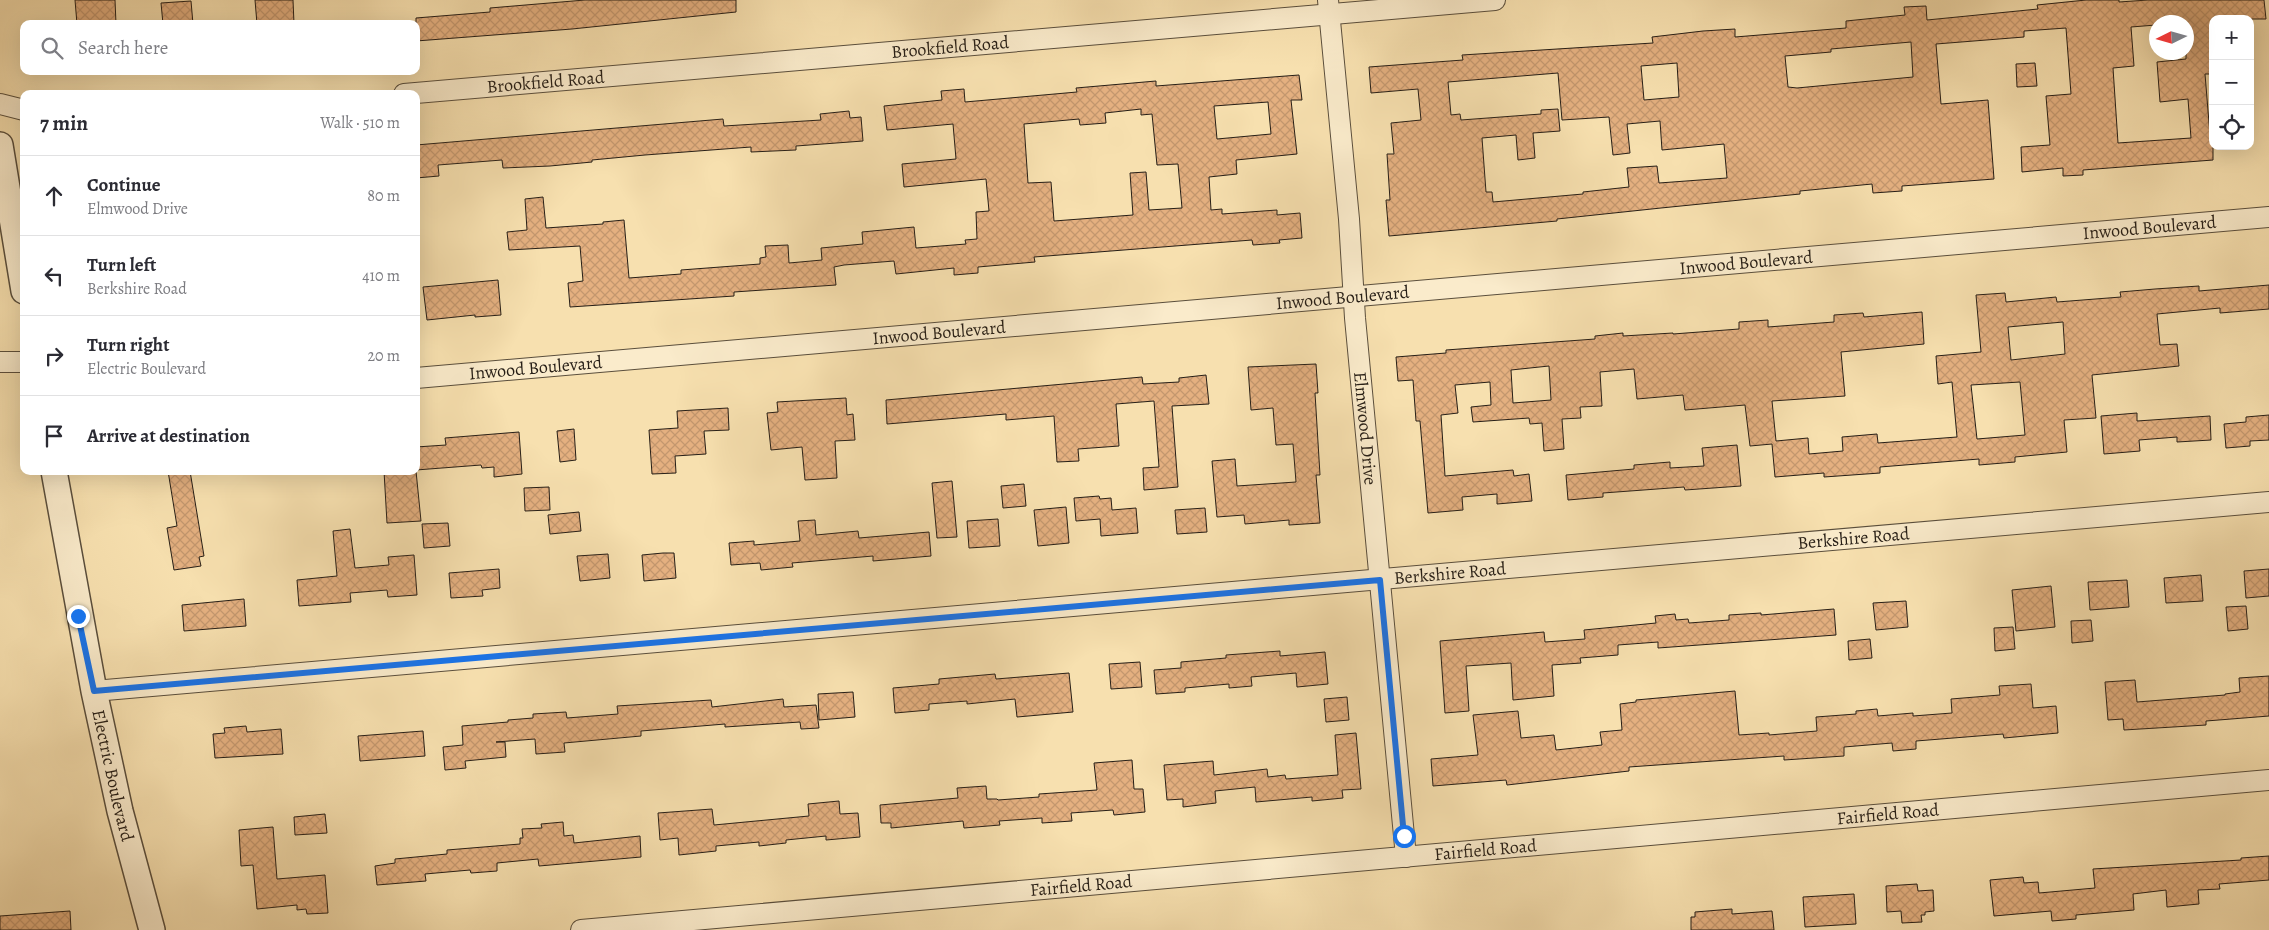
<!DOCTYPE html>
<html lang="en">
<head>
<meta charset="utf-8">
<style>
	body { margin:0; font-family:Alegreya,serif; background:#f7f7f7; color:#2b2b33 }
	.controls { position:absolute; right:15px; top:15px; display:grid; overflow:hidden; border-radius:10px; box-shadow:0 5px 20px #0002 }
	.controls button { width:45px; height:45px; display:grid; place-items:center; padding:0; border:0; border-bottom:1px solid #e1e1e2; background:#fff; color:#2b2b33; font:25px sans-serif }
	.compass { position:absolute; left:2149px; top:15px; width:45px; height:45px; border-radius:50%; background:#fff; box-shadow:0 5px 20px #0002; rotate:265deg }
	.stop { position:absolute; width:15px; height:15px; margin:-11px; border:4px solid #1a73e8; border-radius:50%; background:#fff }
	.stop.end { background:#1a73e8; border-color:#fff; box-shadow:0 1px 5px #0008 }
	.list { margin:0; padding:0; list-style:none }
	h2 { display:flex; justify-content:space-between; align-items:center; height:65px; margin:0; padding:0 20px; font-size:21px }
	h2 small { font-size:16px; font-weight:400; color:#7c7c81 }
	.list li { display:grid; grid-template-columns:32px 1fr auto; gap:15px; align-items:center; box-sizing:border-box; height:80px; padding:0 20px; border-top:1px solid #e1e1e2 }
	.list b { display:block; font-size:19px; white-space:nowrap }
	.list p { margin:0; font-size:16px; white-space:nowrap; color:#7c7c81 }
	.list em { font-size:16px; font-style:normal; color:#7c7c81 }
	.icon { flex:none; width:28px; height:28px; fill:none; stroke:currentColor; stroke-width:2; stroke-linecap:round; stroke-linejoin:round }
	.map { position:relative; flex:none; width:2269px; height:930px; overflow:hidden }
	.search { position:absolute; background:#fff; box-shadow:0 5px 20px #0002; left:20px; top:20px; width:400px; height:55px; display:flex; align-items:center; gap:12px; box-sizing:border-box; padding:0 18px; border-radius:10px; color:#7c7c81; font-size:19px }
	.panel { position:absolute; background:#fff; box-shadow:0 5px 20px #0002; left:20px; top:90px; width:400px; height:385px; border-radius:10px }
	.map>svg:first-child { display:block }
	.building { fill:url(#building-cross-hatch); stroke:#261e16; fill-rule:evenodd }
	.lines { fill:none; stroke-linecap:round; stroke-linejoin:round }
	.minor-casing { stroke:#5a4e3c; stroke-width:22 }
	.tertiary-casing { stroke:#5a4e3c; stroke-width:28 }
	.minor { stroke:#faebcb; stroke-width:20 }
	.tertiary { stroke:#faebcb; stroke-width:25 }
	.route { stroke:#1a73e8; stroke-width:6 }
	.labels { text-anchor:middle; dominant-baseline:central; stroke-width:4; stroke-linejoin:round; paint-order:stroke }
	.street-label { font-size:18px; fill:#261e16; stroke:#faebcb }
</style>
</head>
<body>
<div class="map">
<svg width="2269" height="930" viewBox="0 0 2269 930">
	<defs>
		<pattern id="building-cross-hatch" width="8" height="8" patternUnits="userSpaceOnUse" patternTransform="scale(1.25)"><rect width="8" height="8" fill="#e4b080"/><path d="M0 0l8 8M0 8l8-8" fill="none" stroke="#c3976e"/></pattern>
	</defs>
	<rect width="100%" height="100%" fill="#f7e0af"/>
	<filter id="stains"><feTurbulence type="fractalNoise" baseFrequency=".004" numOctaves="4"/><feColorMatrix values="0 0 0 0 .2 0 0 0 0 .09 0 0 0 0 .02 0 0 0 .5 -.17"/></filter>
	<radialGradient id="worn" r=".72"><stop offset=".6" stop-color="#630" stop-opacity="0"/><stop offset="1" stop-color="#630" stop-opacity=".3"/></radialGradient>
	<g class="building">
		<path d="M75,0H115L116,24H77Z"/>
		<path d="M255,0H293L294,24H257Z"/>
		<path d="M585,0H736V12L572,29L416,41V18L490,12V8Z"/>
		<path d="M2086,0H2119V2L2148,0H2264L2266,19H2213V74H2205L2210,135H2213V160L2083,170V175L2063,176V168L2022,172L2021,147L2050,145L2046,96L2071,94L2066,28L2024,31V37L1936,44L1941,104L1988,100L1994,179L1902,186V191L1873,193L1872,184L1800,191V194L1661,208L1557,219V221L1389,236L1386,200H1390L1387,154H1394L1391,123L1421,120L1418,89L1371,93L1369,67L1463,60L1462,55L1653,43L1652,37L1703,31L1735,29V37L1846,28V21L1905,15L1904,7L1926,6L1927,20L2038,9L2037,5ZM2156,22H2186V59L2157,62L2160,102L2188,99L2191,138L2118,143L2113,68L2134,66L2131,27L2156,25ZM1911,42L1913,77L1797,88L1788,87L1785,56L1831,52V49ZM1677,63L1679,97L1644,100L1641,66ZM1558,73L1562,120L1609,117L1613,155L1630,153L1627,124L1660,121L1662,150L1724,144L1727,178L1659,183L1657,166L1627,168L1629,187L1583,192V194L1493,202L1492,192H1486L1482,138L1516,135L1518,160L1535,158L1533,133L1560,131L1558,109L1541,110V114L1461,120L1460,114L1451,115L1448,82Z"/>
		<path d="M191,1L193,24H163L161,3Z"/>
		<path d="M2035,63L2037,86L2017,87L2016,64Z"/>
		<path d="M1299,75L1302,100H1291L1297,154L1236,160L1237,174L1209,177L1211,210L1222,209V214L1277,210V215L1300,213L1302,238L1279,240L1280,243L1253,245L1252,240L1034,257L1035,262L978,267V273L954,275V268L896,274L894,261L844,265L834,267L836,285L734,292V296L570,307L568,283L583,281L580,246L509,250L507,232L527,230L525,199L543,197L546,228L603,224V222L624,220L629,278L681,274V270L760,264V258L766,257L765,246L788,245L789,263L822,260L821,248L863,244L862,232L914,227L916,248L966,244L965,240L977,239L976,212L989,211L986,179L904,187L902,164L956,159L953,124L887,130L884,106L942,100L941,91L964,89L965,102L1077,92L1076,88L1156,81V86ZM1268,102L1271,134L1217,139L1214,106ZM1141,109V115L1152,114L1157,165L1178,164L1182,208L1149,210L1146,172L1130,173L1133,215L1054,221L1051,182L1028,183L1024,124L1079,119L1080,125L1106,123L1105,113Z"/>
		<path d="M849,111L850,118L861,117L863,141L796,146V150L751,152V147L645,155L592,160V162L550,166L503,168L502,160L438,165L439,176L416,178V145L723,119L724,126L821,120L820,114Z"/>
		<path d="M498,280L501,315L475,317V315L427,320L423,287Z"/>
		<path d="M2269,285V309L2220,313V308L2157,314L2160,345L2177,344L2179,366L2092,375L2096,418L2064,420L2067,452L2015,457V462L1979,465V459L1880,467V473L1824,477V473L1775,477L1772,444L1750,446L1745,405L1685,410L1683,395L1637,399L1634,369L1600,372L1602,406L1580,407L1581,418L1562,419L1564,449L1544,451L1542,423L1530,424L1529,418L1473,422L1471,407L1491,405L1490,382L1455,385L1458,413L1441,415L1445,476L1513,470L1514,476L1529,474L1532,501L1497,504V494L1462,497L1463,510L1428,513L1420,421H1416L1413,380L1398,381L1396,357L1446,353V350L1595,339V336L1623,333V336L1673,333V334L1739,329V322L1768,320V327L1834,322V315L1863,313L1864,317L1922,312L1924,344L1841,352L1845,396L1772,401L1776,441L1808,438L1809,454L1843,451L1842,437L1877,434L1878,443L1957,437L1952,382L1938,384L1936,356L1981,352L1976,295L2005,293L2006,302L2056,297L2057,302L2121,297L2120,292L2155,289L2199,286V291ZM2063,322L2065,354L2011,360L2008,327ZM1549,366L1551,400L1513,403L1511,370ZM2020,382L2025,435L1977,439L1971,385Z"/>
		<path d="M1316,364L1318,393H1315L1320,475H1316L1320,523L1289,525V520L1245,524L1244,515L1217,517L1212,461L1235,459L1237,486L1296,482L1293,444L1276,445L1273,408L1251,410L1248,367Z"/>
		<path d="M1206,375L1209,404L1172,406L1178,487L1144,490L1143,468L1159,467L1154,401L1116,404L1119,446L1078,449L1079,461L1057,462L1054,416L1006,420V414L887,424L886,400L1142,377L1143,384L1179,382V378Z"/>
		<path d="M846,398L847,415L853,414L855,440L835,441L837,478L805,480L802,447L771,450L767,413L778,412L777,402Z"/>
		<path d="M728,408L729,430L704,431L706,454L675,456L676,473L652,474L649,430L678,428L677,411Z"/>
		<path d="M2137,413V421L2210,416L2211,440L2177,442V437L2139,440L2140,451L2104,454L2101,416Z"/>
		<path d="M2269,415V440L2250,441V446L2226,448L2224,424L2246,422V417Z"/>
		<path d="M574,429L576,460L560,462L557,431Z"/>
		<path d="M519,432L522,474L494,477V467L482,468L481,465L416,470V447L446,445L445,438Z"/>
		<path d="M1737,445L1741,486L1685,490L1684,487L1603,493V497L1568,500L1566,475L1634,469V465L1670,462V468L1704,466L1702,448Z"/>
		<path d="M168,471H190L204,556L199,557L201,566L174,570L167,528L177,526Z"/>
		<path d="M384,471H416L421,521L387,523Z"/>
		<path d="M952,481L957,537L937,538L932,483Z"/>
		<path d="M1024,484L1026,506L1003,508L1001,486Z"/>
		<path d="M549,487L550,510L525,511L524,488Z"/>
		<path d="M1099,496L1100,499L1111,498L1112,510L1136,508L1138,533L1101,536L1100,519L1076,521L1074,498Z"/>
		<path d="M1066,507L1069,543L1038,546L1034,510Z"/>
		<path d="M1205,508L1207,532L1177,534L1175,510Z"/>
		<path d="M579,512L581,531L550,534L548,515Z"/>
		<path d="M998,519L1000,546L969,548L967,521Z"/>
		<path d="M815,520L816,535L858,531L859,538L929,532L931,556L873,561V556L792,563L793,567L761,570L760,563L731,565L729,543L754,541V545L800,541L798,521Z"/>
		<path d="M448,523L450,546L424,548L422,524Z"/>
		<path d="M350,529L355,568L389,565L388,557L414,555L417,595L388,597L387,590L350,593L351,602L299,606L297,580L337,576L333,531Z"/>
		<path d="M663,553H674L676,578L644,581L642,555Z"/>
		<path d="M608,554L610,578L580,581L577,556Z"/>
		<path d="M499,569L500,588L482,590L483,596L451,598L449,573Z"/>
		<path d="M2269,569V596L2246,598L2244,571Z"/>
		<path d="M2201,575L2203,601L2166,603L2164,578Z"/>
		<path d="M2127,580L2129,607L2090,610L2088,582Z"/>
		<path d="M2051,586L2055,627L2016,631L2012,590Z"/>
		<path d="M244,599L246,626L184,631L182,605Z"/>
		<path d="M1906,601L1908,627L1876,630L1873,603Z"/>
		<path d="M2246,606L2248,629L2228,631L2226,607Z"/>
		<path d="M1834,609L1836,635L1658,648V642L1618,645V655L1580,658L1581,663L1552,665L1554,696L1513,700L1511,663L1466,666L1469,711L1445,713L1440,641L1544,632L1545,642L1585,639L1584,630L1656,623L1655,616L1675,614L1676,620L1688,619L1689,623L1729,620V615L1761,613V615Z"/>
		<path d="M2091,620L2093,641L2072,643L2071,621Z"/>
		<path d="M2013,627L2015,649L1995,651L1994,628Z"/>
		<path d="M1870,639L1872,658L1849,660L1848,641Z"/>
		<path d="M1280,651V656L1325,652L1328,684L1297,687L1296,673L1251,677L1252,686L1229,688V684L1185,688V692L1156,694L1154,670L1181,668V662L1226,658V655Z"/>
		<path d="M1140,662L1142,687L1111,689L1109,664Z"/>
		<path d="M1069,673L1073,712L1017,717L1015,699L967,704V701L929,704V710L895,713L893,688L939,684V679L995,674L996,679Z"/>
		<path d="M2269,676V716L2206,721V725L2124,730L2123,719L2108,720L2105,682L2135,680L2137,702L2225,695V694L2240,692L2239,678Z"/>
		<path d="M2031,684L2033,708L2056,706L2058,733L2004,738L2003,734L1916,741V749L1893,751L1892,743L1844,747V756L1784,760V756L1629,767V771L1507,785L1506,780L1433,786L1431,759L1478,755L1473,715L1518,711L1521,738L1554,735L1556,750L1602,745L1600,732L1622,730L1620,704L1636,702V700L1735,691L1739,735L1769,733V735L1817,731L1816,717L1856,714V711L1877,709L1878,716L1913,713V716L1952,713L1951,699L2000,695L1999,686Z"/>
		<path d="M853,692L855,717L819,720L818,694Z"/>
		<path d="M1347,697L1349,720L1326,722L1324,699Z"/>
		<path d="M783,699L784,707L816,705L819,728L801,729L800,722L725,727V724L641,731V736L564,743L565,752L536,754L535,739L496,742H505L506,757L465,761L466,768L445,770L443,747L463,745L462,726L508,722V720L533,718V714L566,712L567,718L618,714L617,706L711,700L712,707Z"/>
		<path d="M246,726L247,732L281,729L283,754L215,758L213,734L225,733L224,728Z"/>
		<path d="M423,731L425,756L360,761L358,736Z"/>
		<path d="M1356,733L1361,789L1342,790L1343,798L1312,801V797L1256,802L1255,787L1215,791L1216,803L1183,807V799L1167,800L1164,765L1213,761L1214,775L1267,769L1268,777L1285,775L1286,779L1338,775L1335,735Z"/>
		<path d="M1132,760L1134,789H1143L1145,812L1114,815L1113,810L1071,813L1072,821L1042,823V818L999,821L1000,825L964,828L963,821L891,828V823H881L880,805L958,798L957,788L986,786L987,799H997L998,800L1039,797V794L1097,790L1094,763Z"/>
		<path d="M839,801L840,814L858,813L860,837L826,840V836L786,840V843L759,846V842L716,846V851L679,855L678,838L660,840L658,813L712,809L714,825L809,816L808,804Z"/>
		<path d="M325,814L327,833L295,835L294,817Z"/>
		<path d="M563,822L564,836L573,835L574,843L640,836L641,857L539,866L538,859L497,863V871L471,873L470,870L425,874L426,881L377,885L375,866L395,863V859L447,854V850L520,844V838H523L522,829L542,828L541,824Z"/>
		<path d="M273,827L277,879L325,875L328,913L307,914L306,909L297,910V905L257,909L253,865L241,866L239,830Z"/>
		<path d="M2269,856V880L2219,884L2220,889L2198,890L2199,904L2167,907L2166,890L2133,894L2134,910L2076,915V919L2052,921L2051,911L1994,916L1990,880L2023,877L2024,883L2038,882L2039,893L2095,888L2093,869L2241,860V858Z"/>
		<path d="M1917,884L1918,891L1933,890L1934,911L1925,912V915H1921L1922,922L1902,923L1901,911L1887,912L1886,886Z"/>
		<path d="M1854,894L1856,924L1805,927L1803,897Z"/>
		<path d="M1732,909V914L1772,911L1774,930H1691V917H1695V912Z"/>
		<path d="M70,911L71,930H0V916Z"/>
	</g>
	<g class="lines">
		<defs>
			<g id="minor">
				<path id="s1" d="M1328,0L1349,219L1355,318L1406,857"/>
				<path id="s2" d="M404,94L1495,0"/>
				<path d="M0,104L24,110"/>
				<path d="M0,362H24"/>
				<path id="s3" d="M416,378L2269,217"/>
				<path id="s4" d="M94,691L2269,502"/>
				<path id="s5" d="M581,930L2269,780"/>
			</g>
			<g id="tertiary">
				<path d="M0,145L24,291"/>
				<path id="s6" d="M54,471L94,691L120,811L152,930"/>
			</g>
		</defs>
		<use href="#minor" class="minor-casing"/>
		<use href="#tertiary" class="tertiary-casing"/>
		<use href="#minor" class="minor"/>
		<use href="#tertiary" class="tertiary"/>
	</g>
	<g class="lines">
		<path class="route" d="M78,616L94,691L1380,580L1404,836"/>
	</g>
	<g class="labels">
		<g class="street-label">
			<text stroke="none"><textPath href="#s2" startOffset="548">Brookfield Road</textPath></text>
			<text stroke="none"><textPath href="#s2" startOffset="142">Brookfield Road</textPath></text>
			<text stroke="none"><textPath href="#s3" startOffset="1740">Inwood Boulevard</textPath></text>
			<text stroke="none"><textPath href="#s3" startOffset="1335">Inwood Boulevard</textPath></text>
			<text stroke="none"><textPath href="#s3" startOffset="930">Inwood Boulevard</textPath></text>
			<text stroke="none"><textPath href="#s3" startOffset="525">Inwood Boulevard</textPath></text>
			<text stroke="none"><textPath href="#s3" startOffset="120">Inwood Boulevard</textPath></text>
			<text stroke="none"><textPath href="#s1" startOffset="430">Elmwood Drive</textPath></text>
			<text stroke="none"><textPath href="#s4" startOffset="1766">Berkshire Road</textPath></text>
			<text stroke="none"><textPath href="#s4" startOffset="1361">Berkshire Road</textPath></text>
			<text stroke="none"><textPath href="#s6" startOffset="310">Electric Boulevard</textPath></text>
			<text stroke="none"><textPath href="#s5" startOffset="1312">Fairfield Road</textPath></text>
			<text stroke="none"><textPath href="#s5" startOffset="908">Fairfield Road</textPath></text>
			<text stroke="none"><textPath href="#s5" startOffset="502">Fairfield Road</textPath></text>
		</g>
	</g>
	<rect width="100%" height="100%" filter="url(#stains)"/>
	<rect width="100%" height="100%" fill="url(#worn)"/>
</svg>
<div class="controls">
<button>+</button>
<button>−</button>
<button><svg class="icon" aria-label="locate" viewBox="0 0 24 24"><circle cx="12" cy="12" r="6"/><path d="M12 2v4M12 18v4M2 12h4M18 12h4"/></svg></button>
</div>
<svg class="compass" viewBox="-18 -18 36 36"><path d="M0-13l5 13h-10z" fill="#e53935"/><path d="M0 13l5-13h-10z" fill="#7c7c81"/></svg>
<div class="stop" style="left:1404px;top:836px"></div>
<div class="stop end" style="left:78px;top:616px"></div>
<div class="search"><svg class="icon" aria-label="search" viewBox="0 0 24 24"><circle cx="10" cy="10" r="6"/><path d="M15 15l6 6"/></svg>Search here</div>
<section class="panel">
<h2>7 min<small>Walk · 510 m</small></h2>
<ul class="list">
<li><svg class="icon" aria-label="ahead" viewBox="0 0 24 24"><path d="M12 20V5M6 11l6-6 6 6"/></svg><div><b>Continue</b><p>Elmwood Drive</p></div><em>80 m</em></li>
<li><svg class="icon" aria-label="left" viewBox="0 0 24 24"><path d="M17 20v-9H6M10 6l-5 5 5 5"/></svg><div><b>Turn left</b><p>Berkshire Road</p></div><em>410 m</em></li>
<li><svg class="icon" aria-label="right" viewBox="0 0 24 24"><path d="M7 20v-9h11M14 6l5 5-5 5"/></svg><div><b>Turn right</b><p>Electric Boulevard</p></div><em>20 m</em></li>
<li><svg class="icon" aria-label="arrive" viewBox="0 0 24 24"><path d="M6 21V4h12l-3 4 3 4H6"/></svg><div><b>Arrive at destination</b></div></li>
</ul>
</section>
</div>
</body>
</html>
